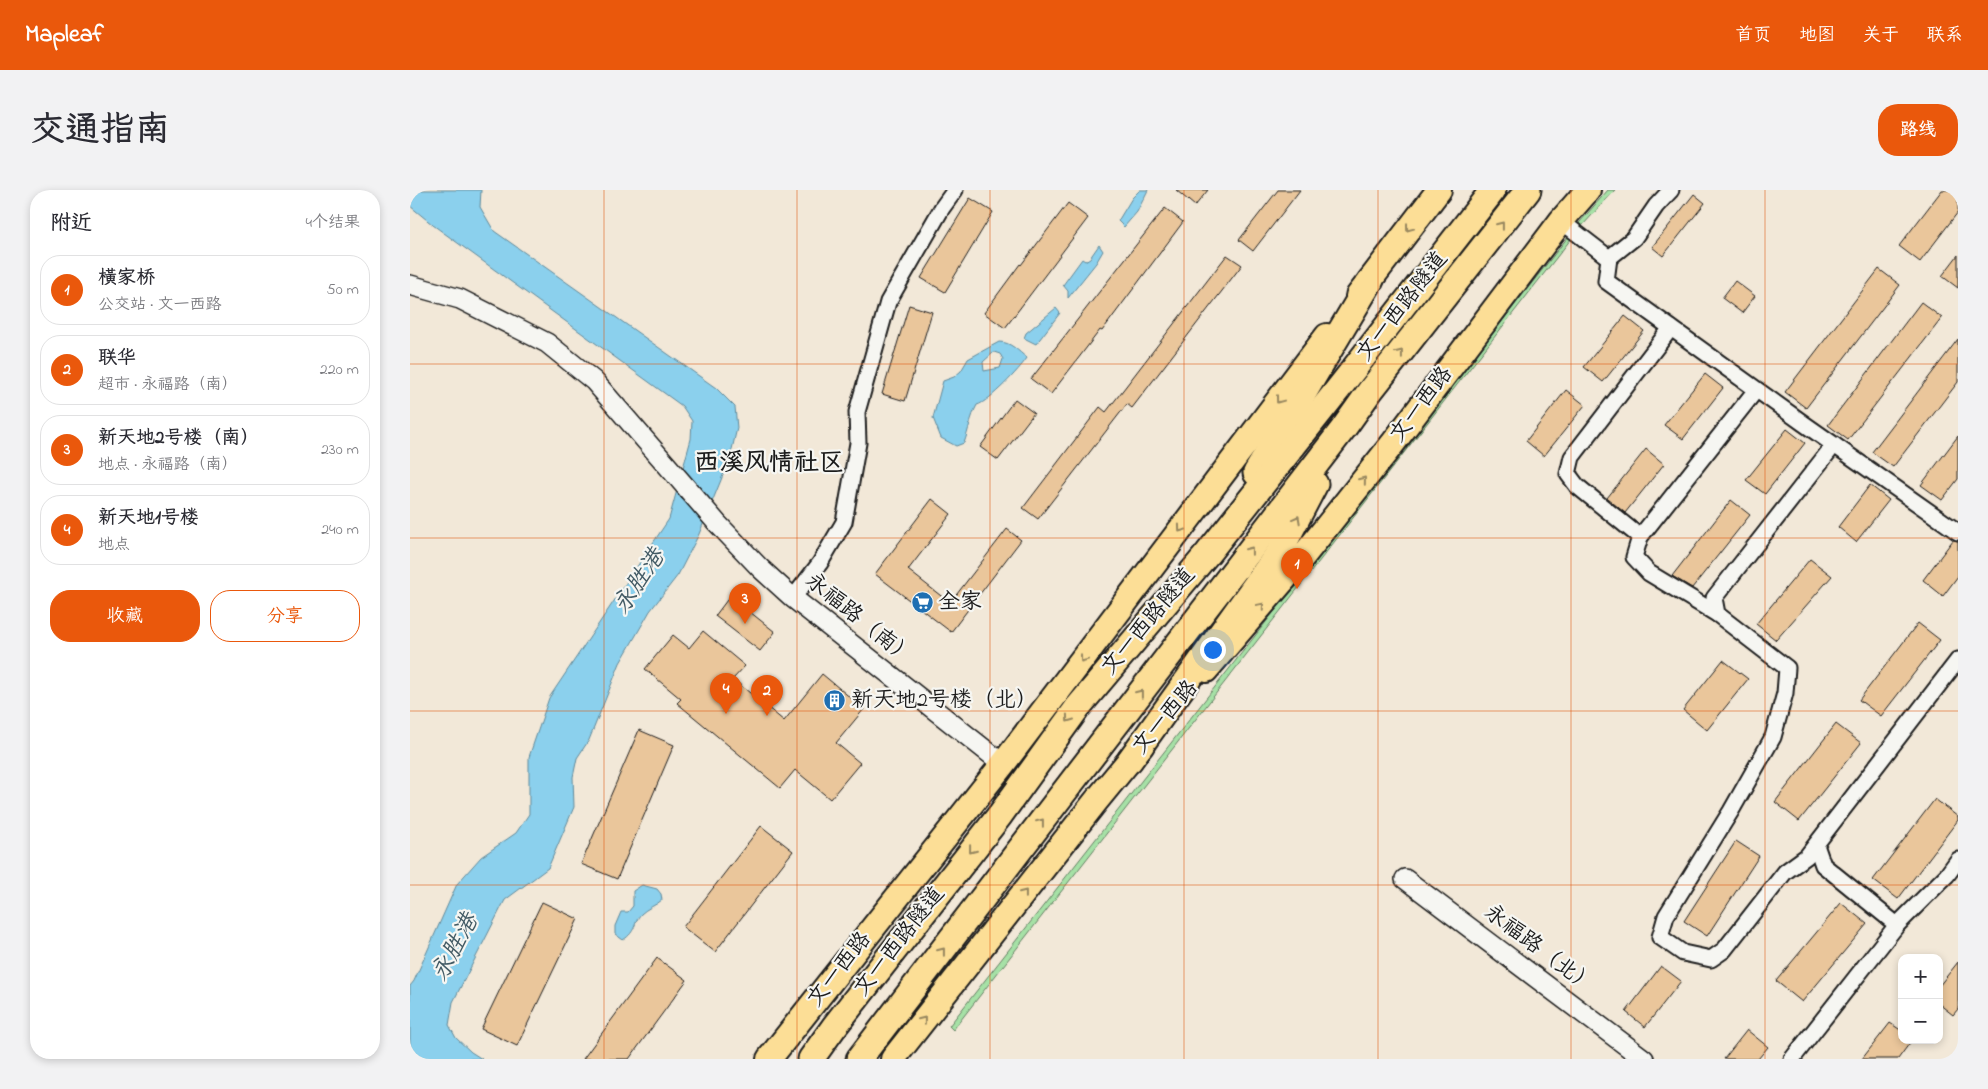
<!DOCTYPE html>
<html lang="zh">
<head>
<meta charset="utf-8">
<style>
	body { margin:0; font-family:"Indie Flower","LXGW WenKai TC",sans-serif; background:#f2f2f3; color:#2b2b33 }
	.controls { position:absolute; right:15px; bottom:15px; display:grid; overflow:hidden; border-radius:10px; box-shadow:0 2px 8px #0003 }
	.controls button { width:45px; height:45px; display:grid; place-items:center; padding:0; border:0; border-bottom:1px solid #e1e1e2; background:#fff; color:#2b2b33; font:25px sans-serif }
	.you { position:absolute; left:802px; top:459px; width:18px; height:18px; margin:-12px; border:4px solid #fff; border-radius:50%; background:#1a73e8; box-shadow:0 0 0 8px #1a73e833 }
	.badge { display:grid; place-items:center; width:32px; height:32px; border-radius:50%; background:#ea580c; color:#fff; font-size:16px; font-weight:700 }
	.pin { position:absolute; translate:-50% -41px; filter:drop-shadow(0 1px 2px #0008) }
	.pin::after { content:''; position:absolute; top:26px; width:18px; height:15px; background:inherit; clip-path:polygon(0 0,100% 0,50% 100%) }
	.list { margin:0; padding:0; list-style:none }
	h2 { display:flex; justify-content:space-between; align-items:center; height:65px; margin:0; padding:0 20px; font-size:21px }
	h2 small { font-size:16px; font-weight:400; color:#7c7c81 }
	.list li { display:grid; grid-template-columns:32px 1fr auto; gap:15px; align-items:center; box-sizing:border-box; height:70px; margin:0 10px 10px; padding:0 10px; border:1px solid #e1e1e2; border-radius:20px }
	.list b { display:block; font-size:19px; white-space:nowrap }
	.list p { margin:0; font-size:16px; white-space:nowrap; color:#7c7c81 }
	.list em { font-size:16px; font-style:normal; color:#7c7c81 }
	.actions { display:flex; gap:10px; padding:15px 20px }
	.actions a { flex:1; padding:11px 0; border:1px solid #ea580c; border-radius:20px; text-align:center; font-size:18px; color:#ea580c }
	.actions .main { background:#ea580c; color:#fff }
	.map { position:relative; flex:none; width:1548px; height:869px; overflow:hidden; border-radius:20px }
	header { display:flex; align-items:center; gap:30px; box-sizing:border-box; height:70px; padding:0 25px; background:#ea580c; color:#fff }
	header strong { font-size:24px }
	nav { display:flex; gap:28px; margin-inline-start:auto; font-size:18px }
	.intro { display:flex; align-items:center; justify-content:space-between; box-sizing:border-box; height:120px; padding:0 30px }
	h1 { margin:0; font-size:35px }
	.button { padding:12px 22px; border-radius:20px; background:#ea580c; color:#fff; font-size:18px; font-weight:700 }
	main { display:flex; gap:30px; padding:0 30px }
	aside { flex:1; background:#fff; border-radius:20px; box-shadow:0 2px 8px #0003 }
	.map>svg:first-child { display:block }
	.green { fill:#a6e1a6; stroke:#617e61 }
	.water { fill:#8bd0ed; stroke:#5f8899; fill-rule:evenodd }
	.building { fill:#eac69b; stroke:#1c1c1c }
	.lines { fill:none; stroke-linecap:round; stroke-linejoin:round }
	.minor-casing { stroke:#1c1c1c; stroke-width:19 }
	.tertiary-casing { stroke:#1c1c1c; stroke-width:22 }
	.primary-casing { stroke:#1c1c1c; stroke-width:28 }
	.trunk-casing { stroke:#1c1c1c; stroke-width:29 }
	.minor { stroke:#f6f6f2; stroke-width:15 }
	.tertiary { stroke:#f6f6f2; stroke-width:19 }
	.primary { stroke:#fcde96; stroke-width:24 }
	.trunk { stroke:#fcde96; stroke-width:25 }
	.oneway { stroke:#97875f }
	.grid { fill:none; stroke:#de560d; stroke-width:1; stroke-opacity:0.55 }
	.labels { text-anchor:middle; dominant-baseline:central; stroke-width:4.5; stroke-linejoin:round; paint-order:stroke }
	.street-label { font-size:22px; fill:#1c1c1c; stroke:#f6f6f2 }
	.poi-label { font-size:22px; fill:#1c1c1c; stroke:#f6f6f2; text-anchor:start }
	.water-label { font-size:24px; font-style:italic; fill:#435b65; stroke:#f6f6f2 }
	.quarter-label { font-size:25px; font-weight:bold; fill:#1c1c1c; stroke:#f6f6f2 }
</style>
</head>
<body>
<header>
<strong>Mapleaf</strong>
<nav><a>首页</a><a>地图</a><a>关于</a><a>联系</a></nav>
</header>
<div class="intro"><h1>交通指南</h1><a class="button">路线</a></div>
<main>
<aside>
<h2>附近<small>4个结果</small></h2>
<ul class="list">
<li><span class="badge">1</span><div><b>横家桥</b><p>公交站 · 文一西路</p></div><em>50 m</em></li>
<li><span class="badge">2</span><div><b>联华</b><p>超市 · 永福路（南）</p></div><em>220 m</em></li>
<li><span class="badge">3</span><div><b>新天地2号楼（南）</b><p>地点 · 永福路（南）</p></div><em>230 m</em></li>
<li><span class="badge">4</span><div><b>新天地1号楼</b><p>地点</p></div><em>240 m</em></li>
</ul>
<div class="actions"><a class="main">收藏</a><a>分享</a></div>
</aside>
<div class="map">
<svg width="1548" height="869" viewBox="0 0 1548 869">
	<rect width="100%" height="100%" fill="#f2e8d8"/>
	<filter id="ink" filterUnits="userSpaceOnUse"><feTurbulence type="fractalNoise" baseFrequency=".02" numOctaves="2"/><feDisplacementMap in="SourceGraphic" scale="10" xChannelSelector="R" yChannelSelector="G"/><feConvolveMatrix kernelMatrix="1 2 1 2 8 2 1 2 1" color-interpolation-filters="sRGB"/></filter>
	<g filter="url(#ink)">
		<g class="green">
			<path d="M1198,0H1205L1172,36L1169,33Z"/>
			<path d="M1158,47L1161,49L543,840L539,836Z"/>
		</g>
		<g class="water">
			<path d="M0,0H71L70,17L84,41L306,198L325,217L327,238L320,268L289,344L268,385L240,421L210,473L179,550L167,568L163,587L164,617L138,678L95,710L43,812L39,835L46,848L61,862L72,869H0V796L4,791L47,694L71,667L106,643L119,624V567L139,508L259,329L281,249L282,231L272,216L23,35L0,16Z"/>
			<path d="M730,0H738L727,22L714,37L708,31L722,8Z"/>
			<path d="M689,55L693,61L686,73L658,108V101L653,95L672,69L675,71L680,68Z"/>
			<path d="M646,118L650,123L626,154L614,148L616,143Z"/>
			<path d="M589,152C601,152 608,161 617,168C610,179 579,212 567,215C560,228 559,240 554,253L546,256L531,248L523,228L533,191L544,187L551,181L558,169ZM584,162L590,164L593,169L590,178L574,181L573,172Z"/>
			<path d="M232,695L247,699L251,704L252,710C245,716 237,718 231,724C223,733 227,741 213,750L205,744V736L211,722H218L223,716V701Z"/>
		</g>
		<g class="building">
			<path d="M766,0H798L785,16Z"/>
			<path d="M868,0H890L843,61L829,50Z"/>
			<path d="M1532,0H1548V22L1510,72L1489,56Z"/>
			<path d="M1284,4L1295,13L1253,66L1242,57Z"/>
			<path d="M560,8L583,22L535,102L511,88Z"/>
			<path d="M658,13L678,28L595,138L574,123L610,74L611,75Z"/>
			<path d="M755,18L773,32L692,141L690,140L641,204L621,189Z"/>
			<path d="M817,65L832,75L722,218L717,214L628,329L613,318L690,217L696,222Z"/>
			<path d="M1548,65V98L1532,86Z"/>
			<path d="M1469,79L1490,95L1396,218L1375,202Z"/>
			<path d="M1325,91L1345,106L1332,123L1312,108Z"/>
			<path d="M1511,112L1532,128L1438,250L1418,235Z"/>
			<path d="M499,115L522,122L495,211L472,204Z"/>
			<path d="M1215,126L1234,141L1193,192L1174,177Z"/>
			<path d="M1548,149V192L1483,277L1462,262Z"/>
			<path d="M1295,184L1313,198L1273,249L1254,235Z"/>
			<path d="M1156,200L1175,215L1134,266L1116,251Z"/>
			<path d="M605,209L624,223L588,270L570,257Z"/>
			<path d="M1377,239L1395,253L1355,304L1336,290Z"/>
			<path d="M1548,246V289L1532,310L1511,295Z"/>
			<path d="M1236,259L1254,274L1215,323L1197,308Z"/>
			<path d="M1460,295L1479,310L1446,352L1428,337Z"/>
			<path d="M522,309L541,324L498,380L540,413L597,339L611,350L541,442L465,384Z"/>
			<path d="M1321,310L1340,325L1282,398L1262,386Z"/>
			<path d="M1543,350L1548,351V386L1533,406L1513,390Z"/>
			<path d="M1400,369L1422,386L1366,450L1346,434Z"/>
			<path d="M320,406L365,442L350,461L305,426Z"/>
			<path d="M1508,433L1530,450L1471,526L1449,510Z"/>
			<path d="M293,441L335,476L323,489L374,531L412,484L454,519L426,553L450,573L420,609L385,580L370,598L267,513L271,509L235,479L263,445L279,458Z"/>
			<path d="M1313,470L1338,489L1297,540L1273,520Z"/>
			<path d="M1426,534L1451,553L1389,631L1365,612Z"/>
			<path d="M229,540L264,555L207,689L171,674Z"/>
			<path d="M1525,609L1548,627V630L1488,709L1463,690Z"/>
			<path d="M351,636L383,661L305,762L273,737Z"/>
			<path d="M1326,651L1349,666L1297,746L1274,731Z"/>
			<path d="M132,712L168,729L107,856L71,839Z"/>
			<path d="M1431,713L1457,734L1392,812L1366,791Z"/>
			<path d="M247,768L277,790L219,869H173Z"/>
			<path d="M1548,772V819L1543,825L1529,814V796Z"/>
			<path d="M1251,776L1271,791L1235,837L1216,822Z"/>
			<path d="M1480,833L1492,841V850H1502L1488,869H1452Z"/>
			<path d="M1337,840L1358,857L1348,869H1314Z"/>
		</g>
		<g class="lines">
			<defs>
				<g id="minor">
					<path d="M1151,31L1199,68L1224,48L1246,16L1261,0"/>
					<path d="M1199,68L1196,91L1393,233L1548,342"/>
					<path d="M1424,255L1304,408L1307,424L1377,478L1375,503L1363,547L1321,621L1256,726L1250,747L1273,763L1301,769L1314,760L1375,682L1397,666L1548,470"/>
					<path d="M1230,347L1167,296L1158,284L1162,267L1261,138"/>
					<path d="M383,408L410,373L434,332L448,253L447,222L478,112L532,18L545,0"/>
					<path d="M1307,424L1239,383L1224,367L1230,347L1346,200"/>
					<path d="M1406,655L1413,675L1487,735L1537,685L1548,670"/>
					<path d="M1382,869L1487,735"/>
				</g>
				<g id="tertiary">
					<path d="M0,95L50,109L137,153L184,191L307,333L350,378L383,408L593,574"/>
					<path d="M995,689L1234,869"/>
				</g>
				<g id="primary">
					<path d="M948,106L1029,0"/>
					<path d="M796,480L883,379L984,252L1151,31L1178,0"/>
					<path d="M359,869L593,574L917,146"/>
					<path d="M483,869L686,611L732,555"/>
				</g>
				<g id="trunk">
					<path d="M846,283L961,90"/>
					<path d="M720,570L870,361L905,294"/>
					<path d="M401,869L424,837L590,625L668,517L798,363L933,193L1083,0"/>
					<path d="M449,869L933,239L960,201L1118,0"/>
				</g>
			</defs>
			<use href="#minor" class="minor-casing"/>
			<use href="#tertiary" class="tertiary-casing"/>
			<use href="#primary" class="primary-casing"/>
			<use href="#trunk" class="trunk-casing"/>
			<use href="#minor" class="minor"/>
			<use href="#tertiary" class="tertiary"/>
			<use href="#primary" class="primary"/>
			<use href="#trunk" class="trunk"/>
		</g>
		<defs><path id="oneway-chevron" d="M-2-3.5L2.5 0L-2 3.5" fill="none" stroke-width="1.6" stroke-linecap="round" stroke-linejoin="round" transform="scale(1.25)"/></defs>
		<g class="oneway">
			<use href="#oneway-chevron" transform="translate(1091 35) rotate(-52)"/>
			<use href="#oneway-chevron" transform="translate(999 38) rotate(127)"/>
			<use href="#oneway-chevron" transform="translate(990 163) rotate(-52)"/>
			<use href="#oneway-chevron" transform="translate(869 210) rotate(127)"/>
			<use href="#oneway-chevron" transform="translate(953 290) rotate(-51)"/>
			<use href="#oneway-chevron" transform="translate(887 329) rotate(-62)"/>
			<use href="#oneway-chevron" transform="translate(771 339) rotate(126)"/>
			<use href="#oneway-chevron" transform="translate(840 360) rotate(-52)"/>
			<use href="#oneway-chevron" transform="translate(851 416) rotate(-50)"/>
			<use href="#oneway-chevron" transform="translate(673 469) rotate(127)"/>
			<use href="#oneway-chevron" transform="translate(730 503) rotate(-52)"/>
			<use href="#oneway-chevron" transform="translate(659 529) rotate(126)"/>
			<use href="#oneway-chevron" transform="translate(631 632) rotate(-52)"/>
			<use href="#oneway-chevron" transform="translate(562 660) rotate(128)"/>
			<use href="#oneway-chevron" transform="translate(614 703) rotate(-52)"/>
			<use href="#oneway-chevron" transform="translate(532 761) rotate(-52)"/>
			<use href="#oneway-chevron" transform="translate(513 830) rotate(-52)"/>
		</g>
	</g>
	<path class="grid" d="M194,0V869M387,0V869M580,0V869M774,0V869M968,0V869M1161,0V869M1355,0V869M0,174H1548M0,348H1548M0,521H1548M0,695H1548"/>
	<defs>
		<symbol id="supermarket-disc" viewBox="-11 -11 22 22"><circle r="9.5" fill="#1f6fb2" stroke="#f6f6f2"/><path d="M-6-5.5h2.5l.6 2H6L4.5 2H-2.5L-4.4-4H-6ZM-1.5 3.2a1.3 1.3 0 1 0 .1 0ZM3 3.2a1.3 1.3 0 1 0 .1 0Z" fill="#fff"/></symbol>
		<symbol id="building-disc" viewBox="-11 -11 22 22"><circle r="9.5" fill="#1f6fb2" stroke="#f6f6f2"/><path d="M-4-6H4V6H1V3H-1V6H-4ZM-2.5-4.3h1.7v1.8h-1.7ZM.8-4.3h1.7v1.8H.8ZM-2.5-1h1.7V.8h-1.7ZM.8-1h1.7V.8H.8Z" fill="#fff"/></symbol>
	</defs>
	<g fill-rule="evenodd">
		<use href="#supermarket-disc" x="500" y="400" width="25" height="25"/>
		<use href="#building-disc" x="412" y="498" width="25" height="25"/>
	</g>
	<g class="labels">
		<g class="street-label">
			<text transform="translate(993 117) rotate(-52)">文一西路隧道</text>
			<text transform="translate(1012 215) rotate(-53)">文一西路</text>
			<text transform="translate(449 430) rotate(39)">永福路（南）</text>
			<text transform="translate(739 432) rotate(-50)">文一西路隧道</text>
			<text transform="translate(756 528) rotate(-50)">文一西路</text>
			<text transform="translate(490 752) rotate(-52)">文一西路隧道</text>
			<text transform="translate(1129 760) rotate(37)">永福路（北）</text>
			<text transform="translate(430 780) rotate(-52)">文一西路</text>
		</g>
		<g class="poi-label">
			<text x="528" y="413">全家</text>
			<text x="441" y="511">新天地2号楼（北）</text>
		</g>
		<g class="water-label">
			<text transform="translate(230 392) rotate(-56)">永胜港</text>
			<text transform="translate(46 758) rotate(-62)">永胜港</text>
		</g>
		<g class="quarter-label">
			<text x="359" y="274">西溪风情社区</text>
		</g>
	</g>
</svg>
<div class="controls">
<button>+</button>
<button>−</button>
</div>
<div class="you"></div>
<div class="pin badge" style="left:887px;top:399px">1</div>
<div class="pin badge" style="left:357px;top:526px">2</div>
<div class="pin badge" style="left:335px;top:434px">3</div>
<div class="pin badge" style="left:316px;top:524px">4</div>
</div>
</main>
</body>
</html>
